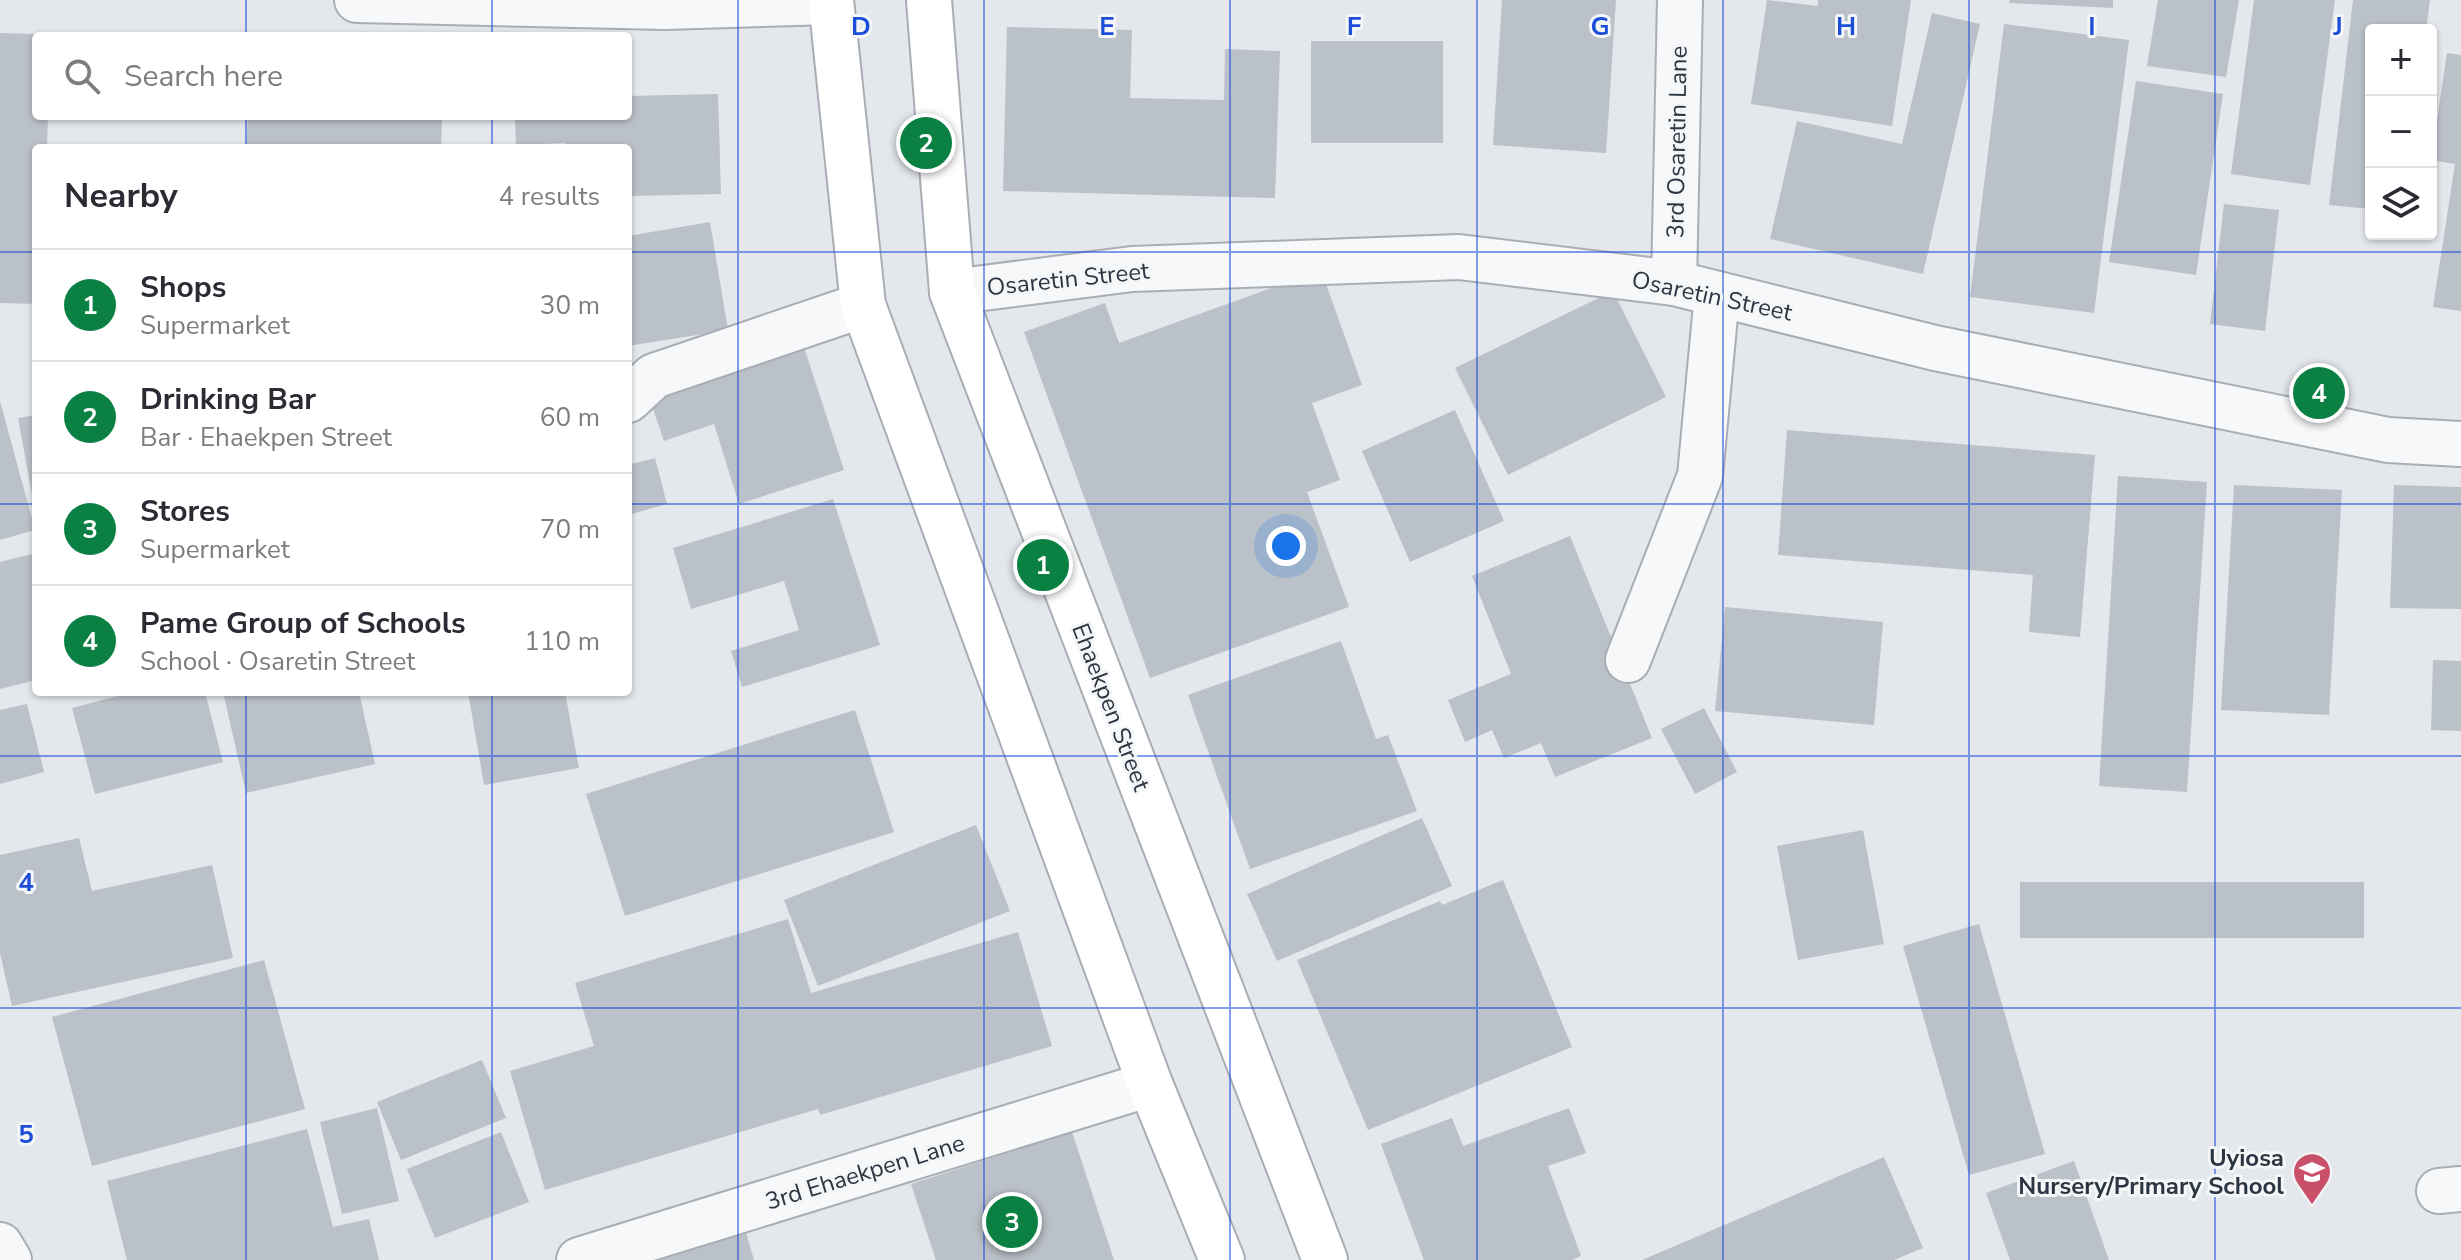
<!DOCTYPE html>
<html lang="en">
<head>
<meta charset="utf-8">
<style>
	body { margin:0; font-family:"Nunito Sans",sans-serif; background:#f2f2f3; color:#2b2b33 }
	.controls { position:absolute; right:24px; top:24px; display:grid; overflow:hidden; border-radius:8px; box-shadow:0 2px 6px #0004 }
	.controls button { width:72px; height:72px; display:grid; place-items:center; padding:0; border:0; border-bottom:2px solid #e1e1e2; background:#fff; color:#2b2b33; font:40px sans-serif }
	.you { position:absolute; left:1286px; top:546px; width:28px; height:28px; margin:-20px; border:6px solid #fff; border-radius:50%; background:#1a73e8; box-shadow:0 0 0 12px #1a73e833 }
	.badge { display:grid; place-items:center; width:52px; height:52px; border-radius:50%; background:#0b8043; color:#fff; font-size:26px; font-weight:700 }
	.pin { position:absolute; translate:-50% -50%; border:4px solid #fff; box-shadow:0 2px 8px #0006 }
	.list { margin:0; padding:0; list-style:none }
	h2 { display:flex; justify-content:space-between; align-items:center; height:104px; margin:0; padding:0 32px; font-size:34px }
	h2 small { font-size:26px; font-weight:400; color:#7c7c81 }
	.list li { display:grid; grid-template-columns:52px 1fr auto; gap:24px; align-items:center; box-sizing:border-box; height:112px; padding:0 32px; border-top:2px solid #e1e1e2 }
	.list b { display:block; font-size:30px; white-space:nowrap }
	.list p { margin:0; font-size:26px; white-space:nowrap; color:#7c7c81 }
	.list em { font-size:26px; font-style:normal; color:#7c7c81 }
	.icon { flex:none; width:44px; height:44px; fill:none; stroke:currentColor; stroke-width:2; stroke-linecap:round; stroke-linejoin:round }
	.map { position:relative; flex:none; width:2461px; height:1260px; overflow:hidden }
	.search { position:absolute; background:#fff; box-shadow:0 2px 6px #0004; left:32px; top:32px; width:600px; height:88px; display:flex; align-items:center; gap:20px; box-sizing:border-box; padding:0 28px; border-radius:8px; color:#7c7c81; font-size:30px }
	.panel { position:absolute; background:#fff; box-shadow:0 2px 6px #0004; left:32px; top:144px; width:600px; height:552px; border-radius:8px }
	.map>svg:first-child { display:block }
	.building { fill:#bbc1c8 }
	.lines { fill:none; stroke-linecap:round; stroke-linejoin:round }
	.street-casing { stroke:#a9aeb5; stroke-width:48 }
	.secondary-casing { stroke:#a9aeb5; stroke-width:48 }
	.street { stroke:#f7f8fa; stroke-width:44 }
	.secondary { stroke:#fff; stroke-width:44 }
	.grid { fill:none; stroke:#1d4ed8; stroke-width:2; stroke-opacity:0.55 }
	.labels { text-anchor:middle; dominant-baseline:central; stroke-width:6; stroke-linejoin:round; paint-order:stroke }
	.street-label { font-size:24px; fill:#2c3643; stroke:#f4f6f8 }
	.poi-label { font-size:24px; font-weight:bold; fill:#2c3643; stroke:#f4f6f8; text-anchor:end }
	.grid-label { font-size:26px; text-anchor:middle; font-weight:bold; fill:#1d4ed8; stroke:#f4f6f8; stroke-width:6; stroke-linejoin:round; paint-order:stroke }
</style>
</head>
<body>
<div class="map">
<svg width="2461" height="1260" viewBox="0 0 2461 1260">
	<rect width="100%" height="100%" fill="#e4e7eb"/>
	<g class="building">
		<path d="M1502,0H1616L1606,153L1493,145Z"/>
		<path d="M1767,0L1818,6V0H1911L1892,126L1751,104Z"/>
		<path d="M2010,0H2113V8L2009,3Z"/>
		<path d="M2158,0H2239L2226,77L2147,66Z"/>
		<path d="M2254,0H2335L2310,185L2231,174Z"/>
		<path d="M2353,0H2430L2426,30H2371V209L2329,205Z"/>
		<path d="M1932,13L1980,24L1923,274L1770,239L1797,121L1902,144Z"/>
		<path d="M2004,24L2129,40L2094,313L1970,297Z"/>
		<path d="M1007,27L1132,30L1130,98L1224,100L1225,49L1280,51L1275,198L1003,191Z"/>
		<path d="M0,33L36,34V116H48L47,148H36V304L0,303Z"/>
		<rect x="1311" y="41" width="132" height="102"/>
		<path d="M2447,53L2461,55V311L2433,307L2455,164L2431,160Z"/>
		<path d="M2136,81L2223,94L2196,275L2109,262Z"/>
		<path d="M718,94L721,194L628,196V148H565V143L516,145L515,116H628V96Z"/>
		<path d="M248,116H442L441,148H246Z"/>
		<path d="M2224,204L2279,210L2265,331L2210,324Z"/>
		<path d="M710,222L728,330L628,346V236Z"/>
		<path d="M1321,270L1362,385L1312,403L1340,480L1307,492L1349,607L1150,678L1024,332L1105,303L1119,343Z"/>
		<path d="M1613,291L1666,397L1508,475L1455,368Z"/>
		<path d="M803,344L844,470L739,504L714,424L664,441L648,394Z"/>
		<path d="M0,401L35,530L0,540Z"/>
		<path d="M1455,410L1504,521L1410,562L1362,451Z"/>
		<path d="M36,415V506H34L18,418Z"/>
		<path d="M1787,430L2095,455L2080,637L2029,632L2033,575L1778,555Z"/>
		<path d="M655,458L667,504L628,515V465Z"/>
		<path d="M2118,476L2207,482L2187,792L2099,786Z"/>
		<path d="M2234,485L2342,490L2329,715L2221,710Z"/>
		<path d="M2394,485L2461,487V609L2390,608Z"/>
		<path d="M833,499L880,645L742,687L731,651L799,630L784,581L691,609L673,548Z"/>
		<path d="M1570,536L1652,738L1555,777L1541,743L1504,758L1492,730L1465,742L1448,700L1511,674L1472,576Z"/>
		<path d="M36,553V680L0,689V562Z"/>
		<path d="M1725,607L1883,622L1874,725L1715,711Z"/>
		<path d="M1341,641L1376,739L1388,735L1417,811L1250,869L1188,695Z"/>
		<path d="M2433,660L2461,661V731L2431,730Z"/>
		<path d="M133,692H205L223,762L95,794L72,708Z"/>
		<path d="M223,692H359L375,764L246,793Z"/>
		<path d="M468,692H565L579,768L484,785Z"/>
		<path d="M27,704L44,772L0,784V710Z"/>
		<path d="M1704,708L1737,772L1695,794L1661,729Z"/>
		<path d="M855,710L894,832L625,916L586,794Z"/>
		<path d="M1422,818L1452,886L1277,961L1247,894Z"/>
		<path d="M976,825L1010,911L818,986L784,900Z"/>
		<path d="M1863,830L1884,944L1798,960L1777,846Z"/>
		<path d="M79,838L92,891L212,865L233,958L12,1006L0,953V855Z"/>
		<path d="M1503,880L1572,1047L1368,1130L1297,960L1440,901L1442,905Z"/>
		<rect x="2020" y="882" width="344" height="56"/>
		<path d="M788,919L811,993L1018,932L1052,1046L820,1115L818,1109L545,1190L510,1071L594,1046L575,983Z"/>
		<path d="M1979,924L2045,1154L1969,1175L1903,946Z"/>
		<path d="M264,960L305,1109L92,1166L52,1017Z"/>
		<path d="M482,1060L506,1118L401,1160L377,1102Z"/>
		<path d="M377,1108L399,1201L342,1214L320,1122Z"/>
		<path d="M1569,1108L1586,1153L1548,1166L1581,1256L1572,1260H1424L1381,1144L1452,1118L1463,1146Z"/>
		<path d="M307,1129L333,1227L369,1219L379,1260H127L107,1181Z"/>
		<path d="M501,1132L529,1202L435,1238L407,1169Z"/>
		<path d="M1072,1132L1114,1260H936L911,1184Z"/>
		<path d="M1884,1157L1923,1248L1894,1260H1642Z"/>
		<path d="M2074,1161L2109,1260H2010L1986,1193Z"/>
		<path d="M745,1229L754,1260H646Z"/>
	</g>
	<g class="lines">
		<defs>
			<g id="street">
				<path d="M357,0L665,7L831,2"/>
				<path d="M1674,283L1680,0"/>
				<path d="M952,292L1132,269L1459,257L1674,283L1935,348L2388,440L2461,444"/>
				<path d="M628,400L654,376L863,305"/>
				<path d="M1628,660L1700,476L1717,294"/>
				<path d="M2439,1191L2461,1189"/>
				<path d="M0,1245L9,1260"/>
				<path d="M579,1260L1150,1084"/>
			</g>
			<g id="secondary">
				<path d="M831,0L863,305L1150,1084L1222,1260"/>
				<path d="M929,0L952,292L1325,1260"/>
			</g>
		</defs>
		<use href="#street" class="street-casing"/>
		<use href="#secondary" class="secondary-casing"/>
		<use href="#street" class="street"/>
		<use href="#secondary" class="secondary"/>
	</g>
	<path class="grid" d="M246,0V36M492,0V36M738,0V1260M984,0V1260M1230,0V1260M1477,0V1260M1723,0V1260M1969,0V1260M2215,0V1260M246,116V148M492,116V148M0,252H36M628,252H2461M0,504H36M628,504H2461M246,692V1260M492,692V1260M0,756H2461M0,1008H2461"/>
	<defs>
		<symbol id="school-pin" viewBox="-11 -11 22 30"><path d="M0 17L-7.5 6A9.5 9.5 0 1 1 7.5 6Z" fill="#ca4f69" stroke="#f4f6f8"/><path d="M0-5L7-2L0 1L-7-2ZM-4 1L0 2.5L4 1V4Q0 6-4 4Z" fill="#fff"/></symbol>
	</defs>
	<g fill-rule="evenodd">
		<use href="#school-pin" x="2290" y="1150" width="44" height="60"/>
	</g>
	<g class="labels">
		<g class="street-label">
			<text transform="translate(1677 142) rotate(-89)">3rd Osaretin Lane</text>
			<text transform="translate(1068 279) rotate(-6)">Osaretin Street</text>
			<text transform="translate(1712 296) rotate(12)">Osaretin Street</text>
			<text transform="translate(1111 707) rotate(69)">Ehaekpen Street</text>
			<text transform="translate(865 1172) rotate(-17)">3rd Ehaekpen Lane</text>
		</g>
		<g class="poi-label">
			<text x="2284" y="1158">Uyiosa<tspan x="2284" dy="28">Nursery/Primary School</tspan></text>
		</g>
	</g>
	<g class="grid-label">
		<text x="861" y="35">D</text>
		<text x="1107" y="35">E</text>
		<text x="1354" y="35">F</text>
		<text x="1600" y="35">G</text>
		<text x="1846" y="35">H</text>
		<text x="2092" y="35">I</text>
		<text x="2338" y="35">J</text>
		<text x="26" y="891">4</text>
		<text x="26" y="1143">5</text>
	</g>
</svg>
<div class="controls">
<button>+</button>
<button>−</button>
<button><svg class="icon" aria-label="layers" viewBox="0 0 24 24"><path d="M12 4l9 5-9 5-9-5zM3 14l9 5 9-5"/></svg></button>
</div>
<div class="you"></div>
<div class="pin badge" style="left:1043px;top:565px">1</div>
<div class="pin badge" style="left:926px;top:143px">2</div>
<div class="pin badge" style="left:1012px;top:1222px">3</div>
<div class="pin badge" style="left:2319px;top:393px">4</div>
<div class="search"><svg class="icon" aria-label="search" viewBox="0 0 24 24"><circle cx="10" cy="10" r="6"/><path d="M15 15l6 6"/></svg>Search here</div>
<section class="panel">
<h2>Nearby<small>4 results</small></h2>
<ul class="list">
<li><span class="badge">1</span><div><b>Shops</b><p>Supermarket</p></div><em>30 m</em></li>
<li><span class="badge">2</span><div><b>Drinking Bar</b><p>Bar · Ehaekpen Street</p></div><em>60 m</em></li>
<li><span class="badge">3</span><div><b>Stores</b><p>Supermarket</p></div><em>70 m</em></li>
<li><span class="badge">4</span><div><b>Pame Group of Schools</b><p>School · Osaretin Street</p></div><em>110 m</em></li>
</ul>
</section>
</div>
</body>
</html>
